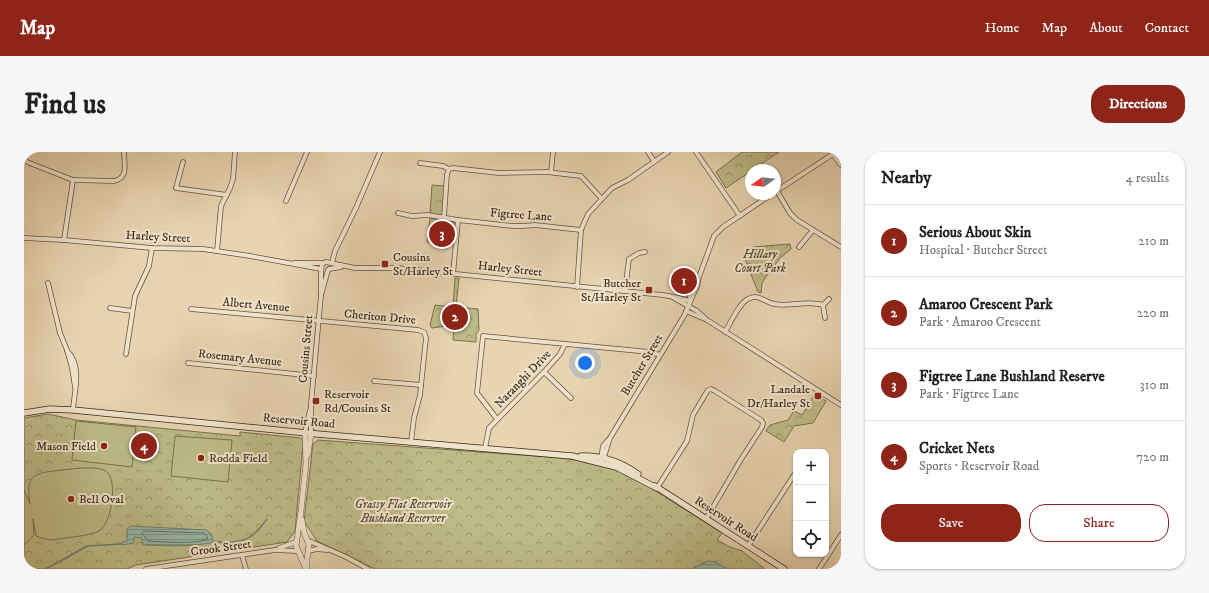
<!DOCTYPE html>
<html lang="en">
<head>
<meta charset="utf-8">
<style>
	body { margin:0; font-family:"IM FELL DW Pica",serif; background:#f6f6f6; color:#202124 }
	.controls { position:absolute; right:12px; bottom:12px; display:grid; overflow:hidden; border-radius:8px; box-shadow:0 1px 3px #0004 }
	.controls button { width:36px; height:36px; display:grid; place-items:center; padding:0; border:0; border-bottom:1px solid #e0e0e0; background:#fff; color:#202124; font:20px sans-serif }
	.compass { position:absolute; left:721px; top:12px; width:36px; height:36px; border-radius:50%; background:#fff; box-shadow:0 1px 3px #0004; rotate:256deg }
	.you { position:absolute; left:561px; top:211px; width:14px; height:14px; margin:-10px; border:3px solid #fff; border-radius:50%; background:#1a73e8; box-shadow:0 0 0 6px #1a73e833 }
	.badge { display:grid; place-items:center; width:26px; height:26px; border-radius:50%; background:#8f2418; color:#fff; font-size:13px; font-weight:700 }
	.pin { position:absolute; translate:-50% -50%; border:2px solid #fff; box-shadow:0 1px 4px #0006 }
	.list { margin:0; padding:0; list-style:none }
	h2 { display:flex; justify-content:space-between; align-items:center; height:52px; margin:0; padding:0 16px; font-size:17px }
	h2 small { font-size:13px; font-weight:400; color:#757577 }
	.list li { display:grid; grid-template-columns:26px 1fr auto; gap:12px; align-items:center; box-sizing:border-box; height:72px; padding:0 16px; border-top:1px solid #e0e0e0 }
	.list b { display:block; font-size:15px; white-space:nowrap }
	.list p { margin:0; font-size:13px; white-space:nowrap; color:#757577 }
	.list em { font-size:13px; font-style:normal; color:#757577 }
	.actions { display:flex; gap:8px; padding:12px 16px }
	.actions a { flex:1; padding:9px 0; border:1px solid #8f2418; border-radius:16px; text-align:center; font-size:14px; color:#8f2418 }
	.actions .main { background:#8f2418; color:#fff }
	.icon { flex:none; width:22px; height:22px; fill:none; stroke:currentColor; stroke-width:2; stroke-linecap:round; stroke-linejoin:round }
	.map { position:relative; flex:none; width:817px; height:417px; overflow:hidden; border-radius:16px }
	header { display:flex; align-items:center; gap:24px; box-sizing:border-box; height:56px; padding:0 20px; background:#8f2418; color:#fff }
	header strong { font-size:19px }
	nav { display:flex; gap:22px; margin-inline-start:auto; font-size:14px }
	.intro { display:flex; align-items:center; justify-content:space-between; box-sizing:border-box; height:96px; padding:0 24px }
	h1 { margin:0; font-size:28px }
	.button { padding:10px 18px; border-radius:16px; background:#8f2418; color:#fff; font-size:14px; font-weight:700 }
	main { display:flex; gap:24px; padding:0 24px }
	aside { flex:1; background:#fff; border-radius:16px; box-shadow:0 1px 3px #0004 }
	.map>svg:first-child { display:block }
	.park { fill:url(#park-crowns); stroke:#7a724f }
	.pitch { fill:#bdbb87; stroke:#7a724f }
	.water { fill:url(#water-rules); stroke:#727f6f }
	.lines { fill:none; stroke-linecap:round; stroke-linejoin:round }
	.shore { stroke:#687160; stroke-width:1 }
	.stream { stroke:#727f6f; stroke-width:1.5 }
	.minor-casing { stroke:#64543e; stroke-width:5.5 }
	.tertiary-casing { stroke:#64543e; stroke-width:6 }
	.secondary-casing { stroke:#382a17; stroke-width:7 }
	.minor { stroke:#f0e3cc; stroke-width:4 }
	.tertiary { stroke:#f0e3cc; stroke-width:5 }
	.secondary { stroke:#f0e3cc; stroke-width:5.5 }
	.poi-dot { fill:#8f2418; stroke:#f0e3cc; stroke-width:1.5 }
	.labels { text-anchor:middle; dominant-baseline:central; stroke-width:4; stroke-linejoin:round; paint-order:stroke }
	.street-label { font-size:12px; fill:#382a17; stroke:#f0e3cc }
	.park-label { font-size:12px; font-style:italic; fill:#53472d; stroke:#f0e3cc }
	.poi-label { font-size:12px; fill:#382a17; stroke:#f0e3cc; text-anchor:start }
</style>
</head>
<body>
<header>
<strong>Map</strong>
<nav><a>Home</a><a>Map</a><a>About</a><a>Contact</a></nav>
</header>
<div class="intro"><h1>Find us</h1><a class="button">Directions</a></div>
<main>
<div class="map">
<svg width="817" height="417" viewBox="0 0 817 417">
	<defs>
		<pattern id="park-crowns" width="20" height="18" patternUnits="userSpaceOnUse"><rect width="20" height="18" fill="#bdbb87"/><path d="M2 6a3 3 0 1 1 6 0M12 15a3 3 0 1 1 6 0" fill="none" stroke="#9b986d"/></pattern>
		<pattern id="water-rules" width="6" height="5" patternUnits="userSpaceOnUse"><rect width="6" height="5" fill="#98b8a9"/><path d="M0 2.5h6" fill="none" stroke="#7d9689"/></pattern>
	</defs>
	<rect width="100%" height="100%" fill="#e8d4b1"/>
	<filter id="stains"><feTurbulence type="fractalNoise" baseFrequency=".005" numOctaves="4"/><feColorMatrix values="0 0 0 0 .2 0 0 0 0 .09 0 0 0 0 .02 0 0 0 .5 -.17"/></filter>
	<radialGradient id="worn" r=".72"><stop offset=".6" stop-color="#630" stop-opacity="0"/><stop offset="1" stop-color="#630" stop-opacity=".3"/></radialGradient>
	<g class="park">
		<path d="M718,0H755L702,36L692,20Z"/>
		<path d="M408,33L422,34L419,64L406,62Z"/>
		<path d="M406,66L429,70L433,74L431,93L403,90Z"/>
		<path d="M766,92L767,97L756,106L741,126L738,131L737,141L734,140L719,102L729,95Z"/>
		<path d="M431,126H435L432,155L454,157L455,178L452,182V190L429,188L430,173L408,176L406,173L411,153L429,155Z"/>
		<path d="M791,242L802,249L789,271L770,274L760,290L742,279L746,273L764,268L770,259L778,263Z"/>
		<path d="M24,262L52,268L216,284V280L277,286L279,289V293L271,379L263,390L112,413L103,417H0V266Z"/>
		<path d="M294,288L537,306L564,310L589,316L619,331L698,381L693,388L706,395L718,399L741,417H704L691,410L679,411L668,417H351L293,389L280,369L289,292Z"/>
	</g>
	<g class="pitch">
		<path d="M52,269L112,275L110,290L130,292V299L110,297L108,315L48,308Z"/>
		<path d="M151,284L208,288L204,330L147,324Z"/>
		<path d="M58,316C65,316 79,315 84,321C93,332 88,371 75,379C66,384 39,386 27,388L21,387L12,384L9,367L10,383L0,393V338L6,352C3,329 4,322 29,319C38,318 48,317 58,316Z"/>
	</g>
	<g class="water">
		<path d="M107,374L183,378L188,384L189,389L191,390C168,395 145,394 121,393L119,392L117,386L110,385V391L98,393V390L103,389V377Z"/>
		<path d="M684,409L691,410L704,417H668Z"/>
	</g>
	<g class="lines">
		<path class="shore" d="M120,379L180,381L184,386L182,388C163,392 143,390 124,389L118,381Z"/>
		<g class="stream">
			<path d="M191,390C220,390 225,391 243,367"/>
			<path d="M21,417L35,410L63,394L97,392"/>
		</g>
		<defs>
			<g id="minor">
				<path d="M624,0L630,9"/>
				<path d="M672,0L716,64"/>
				<path d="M809,2L817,13"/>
				<path d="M0,6L3,10L49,28"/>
				<path d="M159,10L152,36L203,43"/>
				<path d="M396,11L419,14L425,17L423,22L420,65"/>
				<path d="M425,17L429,16L475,21L523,20L557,24L577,46"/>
				<path d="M527,20L529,0"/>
				<path d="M753,39L766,61L773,68L817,95"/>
				<path d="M751,40L812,0"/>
				<path d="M262,49L283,0"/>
				<path d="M374,61L388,64L404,63L434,68"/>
				<path d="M0,86L40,88L128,96L179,97L226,104L297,117"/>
				<path d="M40,88L49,28L90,29C105,26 100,12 100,0"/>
				<path d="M775,95L789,78"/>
				<path d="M193,99L197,54L206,36L209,27L211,0"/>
				<path d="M270,111H299"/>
				<path d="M308,111L311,99L332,56L356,0"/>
				<path d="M305,117L317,115"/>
				<path d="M429,122L434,68L489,74H499L511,73L557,78"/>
				<path d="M24,131L36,181L43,198L48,216L51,235"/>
				<path d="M553,135L557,78L564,62L588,36L604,28L644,0"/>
				<path d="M601,139L605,107L615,101L621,100"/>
				<path d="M297,143V121L298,112L302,110L331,116H373L639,143L655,146L666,149"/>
				<path d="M650,146L673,159L681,166"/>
				<path d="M666,146V141L673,127"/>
				<path d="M86,156L108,159"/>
				<path d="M167,157L394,178L400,180L402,186L396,243L390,266L387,290"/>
				<path d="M662,159L683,168L817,253"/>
				<path d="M801,166L799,153L805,147"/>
				<path d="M701,180C706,172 715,151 724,147C734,141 740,150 750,152C766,155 783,148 799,153"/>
				<path d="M43,199C59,214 50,239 49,258"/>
				<path d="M102,202L111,144L125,114L128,96"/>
				<path d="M164,211L290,224"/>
				<path d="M520,220L547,246"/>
				<path d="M350,229L397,233"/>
				<path d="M473,267L453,241L459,184L626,200L636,203"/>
				<path d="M281,281L286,258"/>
				<path d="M287,281V252L297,143L304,118"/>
				<path d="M461,296L465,276L520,220L536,202L541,192"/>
				<path d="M577,307L579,294L584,288"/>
				<path d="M579,308L586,286L660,164L673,134L675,125L690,84L699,75L748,42"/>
				<path d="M633,336L663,289L669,263L684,238L687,237L691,239L737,268L739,271L738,275L716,309L682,367"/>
				<path d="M283,388L322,405L344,417"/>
				<path d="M724,394L772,320"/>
				<path d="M255,396L272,390"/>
				<path d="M284,399L293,397L303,398"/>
				<path d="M218,403L222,417"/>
				<path d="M122,417L251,398L273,399"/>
				<path d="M795,417L817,383"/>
			</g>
			<g id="tertiary">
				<path d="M281,281L282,312L277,359L272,394L282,417"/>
				<path d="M284,303L287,281"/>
				<path d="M278,368L280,380L285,393L283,407V416"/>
			</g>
			<g id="secondary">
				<path d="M0,261L26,257L49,258L293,282L548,304L592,315L633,336"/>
				<path d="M557,304C578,303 597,310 614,322"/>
				<path d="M631,334L760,417"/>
			</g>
		</defs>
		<use href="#minor" class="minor-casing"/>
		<use href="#tertiary" class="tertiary-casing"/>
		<use href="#secondary" class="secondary-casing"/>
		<use href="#minor" class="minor"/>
		<use href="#tertiary" class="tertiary"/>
		<use href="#secondary" class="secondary"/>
	</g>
	<g class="poi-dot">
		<rect x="357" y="108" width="8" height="8" rx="2"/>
		<rect x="621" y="134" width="8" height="8" rx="2"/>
		<rect x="790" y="240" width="8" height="8" rx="2"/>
		<rect x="288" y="245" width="8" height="8" rx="2"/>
		<circle cx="80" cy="294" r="4"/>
		<circle cx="177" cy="306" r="4"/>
		<circle cx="47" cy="347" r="4"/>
	</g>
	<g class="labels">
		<g class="street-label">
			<text transform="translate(497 63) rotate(4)">Figtree Lane</text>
			<text transform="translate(134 85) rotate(3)">Harley Street</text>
			<text transform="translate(486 117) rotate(6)">Harley Street</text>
			<text transform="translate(232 153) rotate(5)">Albert Avenue</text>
			<text transform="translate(356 165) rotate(5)">Cheriton Drive</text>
			<text transform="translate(282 197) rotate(-85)">Cousins Street</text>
			<text transform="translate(216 206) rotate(6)">Rosemary Avenue</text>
			<text transform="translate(618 213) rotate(-59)">Butcher Street</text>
			<text transform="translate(499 227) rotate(-46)">Naranghi Drive</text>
			<text transform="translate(275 269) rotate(5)">Reservoir Road</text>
			<text transform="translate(702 367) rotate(33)">Reservoir Road</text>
			<text transform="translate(197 396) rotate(-8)">Crook Street</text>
		</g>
		<g class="park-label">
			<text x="736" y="102">Hillary<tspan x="736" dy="14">Court Park</tspan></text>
			<text x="379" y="352">Grassy Flat Reservoir<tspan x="379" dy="14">Bushland Reserver</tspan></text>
		</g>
		<g class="poi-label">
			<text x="369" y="105">Cousins<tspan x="369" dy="14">St/Harley St</tspan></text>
			<text x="617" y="131" text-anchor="end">Butcher<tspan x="617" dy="14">St/Harley St</tspan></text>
			<text x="786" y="237" text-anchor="end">Landale<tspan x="786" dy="14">Dr/Harley St</tspan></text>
			<text x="300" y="242">Reservoir<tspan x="300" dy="14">Rd/Cousins St</tspan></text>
			<text x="72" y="294" text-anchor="end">Mason Field</text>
			<text x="185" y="306">Rodda Field</text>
			<text x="55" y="347">Bell Oval</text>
		</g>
	</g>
	<rect width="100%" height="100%" filter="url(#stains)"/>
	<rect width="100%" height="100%" fill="url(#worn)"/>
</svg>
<div class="controls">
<button>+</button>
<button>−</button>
<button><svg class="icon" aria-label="locate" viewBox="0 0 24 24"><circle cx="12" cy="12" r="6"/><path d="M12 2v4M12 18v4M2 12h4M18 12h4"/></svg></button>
</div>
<svg class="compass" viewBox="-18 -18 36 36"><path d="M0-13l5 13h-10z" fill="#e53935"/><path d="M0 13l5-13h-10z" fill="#757577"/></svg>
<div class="you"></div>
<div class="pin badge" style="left:660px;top:129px">1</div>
<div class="pin badge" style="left:431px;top:165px">2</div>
<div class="pin badge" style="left:418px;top:82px">3</div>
<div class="pin badge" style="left:120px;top:294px">4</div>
</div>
<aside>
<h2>Nearby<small>4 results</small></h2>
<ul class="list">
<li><span class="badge">1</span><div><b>Serious About Skin</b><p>Hospital · Butcher Street</p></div><em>210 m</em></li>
<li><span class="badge">2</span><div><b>Amaroo Crescent Park</b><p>Park · Amaroo Crescent</p></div><em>220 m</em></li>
<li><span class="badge">3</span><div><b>Figtree Lane Bushland Reserve</b><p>Park · Figtree Lane</p></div><em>310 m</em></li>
<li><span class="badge">4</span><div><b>Cricket Nets</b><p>Sports · Reservoir Road</p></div><em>720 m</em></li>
</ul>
<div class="actions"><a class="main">Save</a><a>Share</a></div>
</aside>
</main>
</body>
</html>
